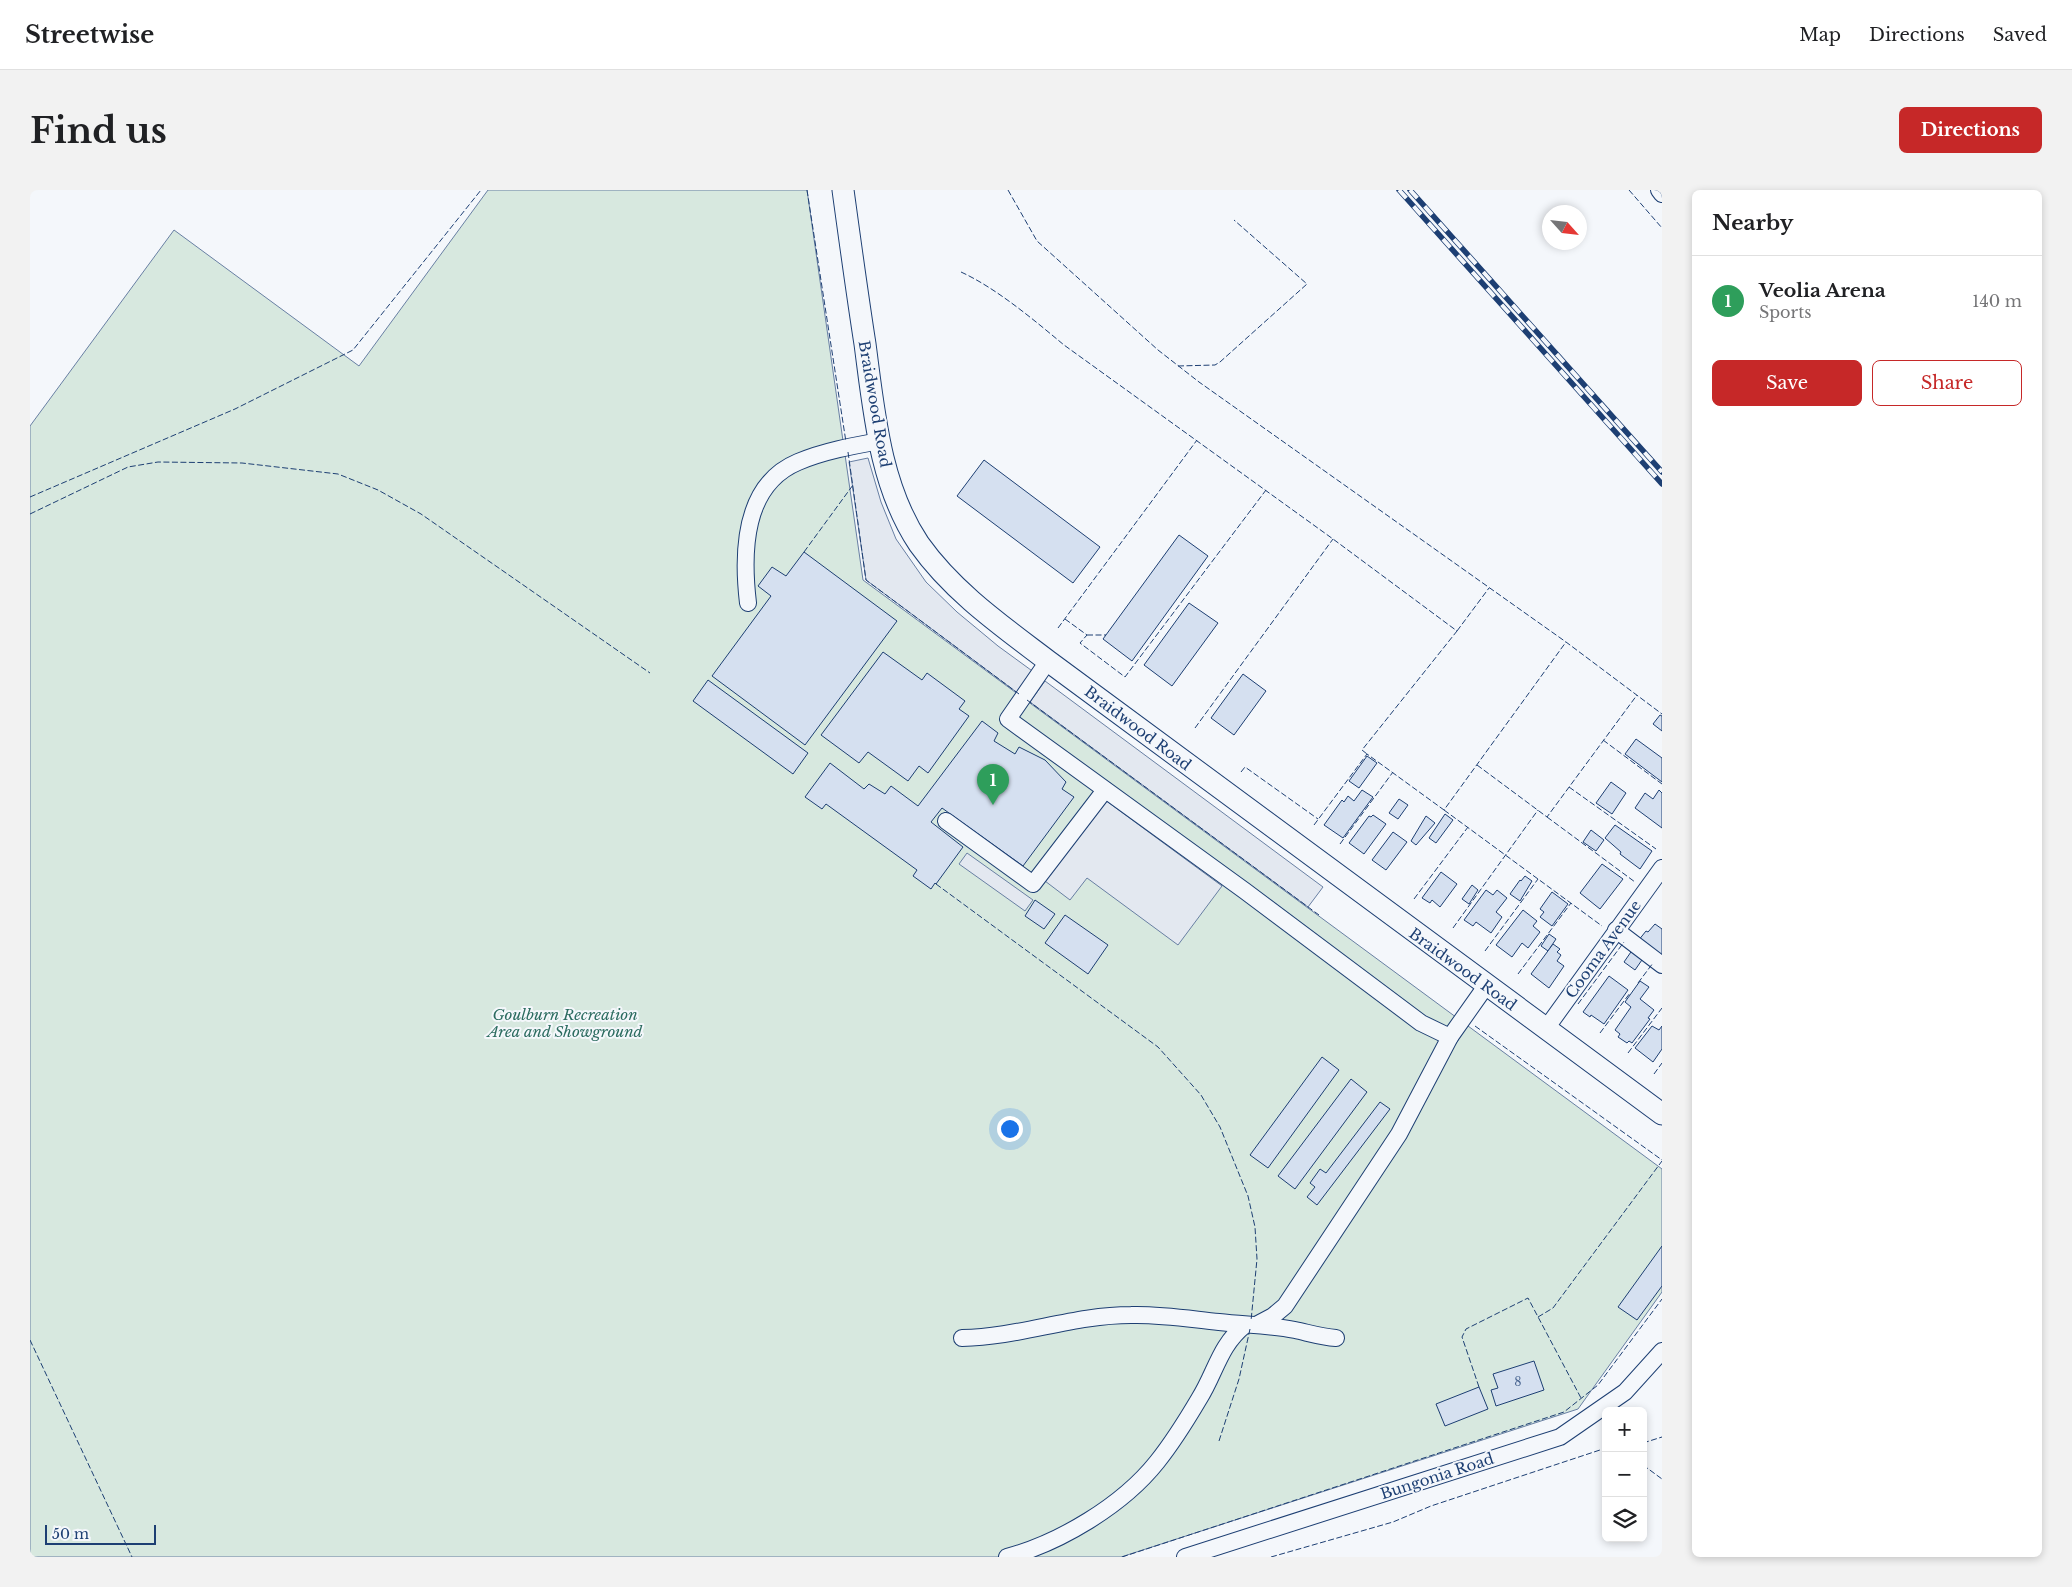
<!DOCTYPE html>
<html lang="en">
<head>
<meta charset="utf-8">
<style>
	body { margin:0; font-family:"Libre Baskerville",serif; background:#f2f2f2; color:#202124 }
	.controls { position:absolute; right:15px; bottom:15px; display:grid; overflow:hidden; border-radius:8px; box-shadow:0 2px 8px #0003 }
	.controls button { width:45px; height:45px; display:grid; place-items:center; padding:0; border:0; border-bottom:1px solid #e0e0e0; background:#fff; color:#202124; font:25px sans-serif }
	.compass { position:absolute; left:1512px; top:15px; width:45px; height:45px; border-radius:50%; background:#fff; box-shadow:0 2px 8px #0003; rotate:117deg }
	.scale { position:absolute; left:15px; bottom:12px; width:111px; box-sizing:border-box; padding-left:5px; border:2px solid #1d3f73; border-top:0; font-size:14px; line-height:18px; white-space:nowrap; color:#1d3f73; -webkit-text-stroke:4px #f4f7fb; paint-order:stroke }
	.you { position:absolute; left:979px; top:938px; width:18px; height:18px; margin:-12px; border:4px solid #fff; border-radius:50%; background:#1a73e8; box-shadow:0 0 0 8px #1a73e833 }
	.badge { display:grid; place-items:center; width:32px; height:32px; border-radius:50%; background:#c62828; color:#fff; font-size:16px; font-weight:700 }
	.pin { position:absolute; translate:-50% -41px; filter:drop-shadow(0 1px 2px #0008) }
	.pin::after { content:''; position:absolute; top:26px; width:18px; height:15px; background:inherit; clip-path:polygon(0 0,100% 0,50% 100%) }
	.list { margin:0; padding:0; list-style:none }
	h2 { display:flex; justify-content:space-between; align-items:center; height:65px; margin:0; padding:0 20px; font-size:21px }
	h2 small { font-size:16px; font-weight:400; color:#757577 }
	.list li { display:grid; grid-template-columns:32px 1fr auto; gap:15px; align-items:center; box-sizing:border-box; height:90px; padding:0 20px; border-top:1px solid #e0e0e0 }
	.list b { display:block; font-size:19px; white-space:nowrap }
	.list p { margin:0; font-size:16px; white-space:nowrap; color:#757577 }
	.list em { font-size:16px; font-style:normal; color:#757577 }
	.actions { display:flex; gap:10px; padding:15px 20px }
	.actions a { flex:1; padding:11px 0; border:1px solid #c62828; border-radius:8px; text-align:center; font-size:18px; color:#c62828 }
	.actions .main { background:#c62828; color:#fff }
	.icon { flex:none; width:28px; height:28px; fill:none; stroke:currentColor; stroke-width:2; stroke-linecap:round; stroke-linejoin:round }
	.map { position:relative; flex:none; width:1632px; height:1367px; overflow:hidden; border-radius:8px }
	header { display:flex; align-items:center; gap:30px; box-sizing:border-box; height:70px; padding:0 25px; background:#fff; border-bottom:1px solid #e0e0e0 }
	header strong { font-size:24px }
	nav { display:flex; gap:28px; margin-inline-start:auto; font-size:18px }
	.intro { display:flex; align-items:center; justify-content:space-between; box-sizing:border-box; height:120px; padding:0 30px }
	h1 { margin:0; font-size:35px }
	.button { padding:12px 22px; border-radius:8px; background:#c62828; color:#fff; font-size:18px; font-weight:700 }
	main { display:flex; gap:30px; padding:0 30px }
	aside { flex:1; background:#fff; border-radius:8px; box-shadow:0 2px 8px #0003 }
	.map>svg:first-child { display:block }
	.green { fill:#d7e8df; stroke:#687fa3 }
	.parking { fill:#e3e8f0; stroke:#687fa3 }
	.building { fill:#d5e0f0; stroke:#1d3f73 }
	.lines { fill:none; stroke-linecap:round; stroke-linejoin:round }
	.minor-casing { stroke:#1d3f73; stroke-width:18 }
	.major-casing { stroke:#1d3f73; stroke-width:23 }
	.minor { stroke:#f4f7fb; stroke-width:16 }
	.major { stroke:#f4f7fb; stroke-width:21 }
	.rail-casing { stroke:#1d3f73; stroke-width:5.5 }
	.rail { stroke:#f4f7fb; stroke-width:4; stroke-dasharray:11; stroke-linecap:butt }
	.fence { stroke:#1d3f73; stroke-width:1; stroke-dasharray:6 2.5; stroke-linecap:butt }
	.labels { text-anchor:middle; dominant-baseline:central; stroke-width:4; stroke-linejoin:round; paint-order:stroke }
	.number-label { font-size:12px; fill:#4b6792 }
	.street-label { font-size:15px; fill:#1d3f73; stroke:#f4f7fb }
	.park-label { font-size:15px; font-style:italic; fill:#2c6c60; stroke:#f4f7fb }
</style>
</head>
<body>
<header>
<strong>Streetwise</strong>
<nav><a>Map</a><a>Directions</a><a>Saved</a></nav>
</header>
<div class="intro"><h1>Find us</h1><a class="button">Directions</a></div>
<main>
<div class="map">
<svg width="1632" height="1367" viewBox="0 0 1632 1367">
	<rect width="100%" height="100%" fill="#f4f7fb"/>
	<path class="green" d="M458,0H777L833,390L1632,979V1102L1548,1219L1091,1367H0V236L144,40L329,176Z"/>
	<g class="parking">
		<path d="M838,268L851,312L866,349L896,392L927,422L968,456L1005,483L989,504L836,390L819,272Z"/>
		<path d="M1015,491L1293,697L1278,717L1000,512Z"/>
		<path d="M1075,610L1192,696L1148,755L1057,688L1040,710L1015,691Z"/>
		<path d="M937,663L1003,710L995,721L929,674Z"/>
	</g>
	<g class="building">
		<path d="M954,270L1070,357L1043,393L927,306Z"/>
		<path d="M1149,345L1178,366L1102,471L1073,449Z"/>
		<path d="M774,362L867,431L775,555L682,486L741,406L728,396L742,377L756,386Z"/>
		<path d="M1159,413L1188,433L1142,496L1114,475Z"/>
		<path d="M853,462L892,490L897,483L935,511L929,519L939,526L898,583L889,576L878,591L838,562L829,573L791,545Z"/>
		<path d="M1213,484L1236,501L1204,545L1181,528Z"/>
		<path d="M678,490L778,563L763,584L663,511Z"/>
		<path d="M1630,525L1632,526V541L1623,534Z"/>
		<path d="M952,531L968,543L964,551L985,564L989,557L1015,570L1036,592L1032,599L1044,607L993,676L912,618L901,632L933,657L906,694L905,693L901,699L883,686L887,680L796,614L792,619L775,607L800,573L834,599L839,594L855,604L861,596L888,616Z"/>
		<path d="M1606,549L1632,568V592L1595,564Z"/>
		<path d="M1337,566L1347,573L1329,598L1319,591Z"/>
		<path d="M1581,592L1596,603L1582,624L1566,613Z"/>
		<path d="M1332,600L1343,607L1313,648L1294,635L1312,610L1314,612L1318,606L1324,611Z"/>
		<path d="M1629,600L1632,603V638L1605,618L1615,603L1623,609Z"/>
		<path d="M1369,609L1378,615L1368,629L1359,623Z"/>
		<path d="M1415,624L1423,630L1406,653L1399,648Z"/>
		<path d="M1343,625L1356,634L1334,664L1319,653L1339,626L1341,627Z"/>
		<path d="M1396,626L1405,633L1386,655L1381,651Z"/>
		<path d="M1585,635L1622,661L1610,679L1590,664L1591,662L1575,648Z"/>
		<path d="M1561,640L1574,650L1566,661L1553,652Z"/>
		<path d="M1363,642L1377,652L1356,680L1342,670Z"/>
		<path d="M1572,674L1593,689L1570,719L1550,703Z"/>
		<path d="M1411,682L1427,694L1410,717L1402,710L1400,713L1392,708Z"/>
		<path d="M1495,686L1502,691L1490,711L1480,704L1490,690L1491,691Z"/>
		<path d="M1442,695L1448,700L1439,714L1432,709Z"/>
		<path d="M1456,700L1463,705L1467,700L1477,708L1466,722L1472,727L1461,743L1446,732L1443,736L1434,730Z"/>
		<path d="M1522,702L1538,714L1522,736L1510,727L1514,722L1510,719Z"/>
		<path d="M1005,710L1025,724L1014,739L995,726Z"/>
		<path d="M1493,720L1507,731L1503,736L1510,742L1498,758L1492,753L1482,767L1466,755Z"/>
		<path d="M1035,725L1078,755L1058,784L1015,753Z"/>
		<path d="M1625,734L1632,739V766L1608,751L1616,741L1618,742Z"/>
		<path d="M1519,744L1526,749L1518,761L1511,756Z"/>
		<path d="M1523,754L1530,759L1527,762L1531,765L1527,771L1534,776L1519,798L1501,784Z"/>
		<path d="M1603,759L1614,767L1605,780L1594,772Z"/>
		<path d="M1579,786L1598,800L1574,834L1561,825L1560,827L1553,822Z"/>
		<path d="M1610,791L1619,797L1610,809L1624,820L1618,828L1620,829L1602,853L1599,851L1597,853L1588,847L1590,844L1585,840L1601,817L1595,812Z"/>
		<path d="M1622,836L1629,840L1632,836V859L1623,872L1605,858Z"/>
		<path d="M1292,867L1309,880L1238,978L1220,965Z"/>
		<path d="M1321,889L1337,902L1265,999L1248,986Z"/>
		<path d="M1350,912L1360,919L1287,1015L1277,1007L1285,997L1280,993L1290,979L1296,983Z"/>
		<path d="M1632,1056V1096L1607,1130L1588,1117Z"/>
		<path d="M1504,1171L1514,1200L1466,1216L1461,1200L1468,1198L1463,1184Z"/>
		<path d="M1449,1197L1458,1219L1415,1236L1406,1214Z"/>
	</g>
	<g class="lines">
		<defs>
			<g id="minor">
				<path d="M1629,0L1632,4"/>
				<path d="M718,413C712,362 713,295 768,272C794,261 822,256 850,251"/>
				<path d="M1018,471L978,529L1215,701L1391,833L1420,847"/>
				<path d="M916,631L1003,694L1075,600"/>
				<path d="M1586,740L1632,775"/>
				<path d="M1515,840L1632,678"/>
				<path d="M1226,1135L1243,1126L1255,1116L1369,944L1420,847L1456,796"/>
				<path d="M932,1148C990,1147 1043,1125 1101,1125C1130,1124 1160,1129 1189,1132C1214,1135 1240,1135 1265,1140C1279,1143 1292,1147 1306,1148"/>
				<path d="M977,1367C1029,1353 1092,1316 1127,1272C1143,1252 1156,1231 1169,1209C1186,1182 1189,1156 1215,1135"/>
				<path d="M1155,1367L1530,1247L1595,1202L1632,1161"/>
			</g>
			<path id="major" d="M813,0C820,51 827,103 835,154C844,222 850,296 889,354C923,402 972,436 1018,471L1632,924"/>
		</defs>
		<use href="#minor" class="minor-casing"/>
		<use href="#major" class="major-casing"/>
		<use href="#minor" class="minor"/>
		<use href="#major" class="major"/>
		<defs>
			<g id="rail">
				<path d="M1369,0L1632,294"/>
				<path d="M1380,0L1632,282"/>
			</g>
		</defs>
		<use href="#rail" class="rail-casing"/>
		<use href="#rail" class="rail"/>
		<g class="fence">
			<path d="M777,0L816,252"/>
			<path d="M978,0L1007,51L1128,160L1169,192L1536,452L1632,524"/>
			<path d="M1599,0L1632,38"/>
			<path d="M931,82C966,98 1004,130 1034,155L1303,349L1427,441L1332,560L1337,564"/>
			<path d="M1148,176L1185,175L1190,172L1277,94L1204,30"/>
			<path d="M818,262L836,390L989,504"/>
			<path d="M0,307L205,219L323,160L451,0"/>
			<path d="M0,324L98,277L128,272L212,273L308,284L348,300L391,324L620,483"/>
			<path d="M774,362L823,295"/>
			<path d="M1035,429L1057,445L1050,453L1095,487L1236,300"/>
			<path d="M1028,438L1167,250"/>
			<path d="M1427,441L1459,398"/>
			<path d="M1057,445H1076"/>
			<path d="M997,510L1289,725"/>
			<path d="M1165,538L1303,349"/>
			<path d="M1573,550L1632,594"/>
			<path d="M1447,575L1517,627L1607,505"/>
			<path d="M1211,582L1215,577L1288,629"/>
			<path d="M1539,597L1626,659"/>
			<path d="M1414,620L1572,736"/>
			<path d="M1517,627L1605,692"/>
			<path d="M1284,635L1337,564L1414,620L1536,452"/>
			<path d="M1310,654L1363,582"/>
			<path d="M906,694L1128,857L1171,905L1190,937L1218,1006L1225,1037L1227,1069L1221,1131"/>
			<path d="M1384,709L1438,637"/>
			<path d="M1423,738L1508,620"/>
			<path d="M1455,761L1508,689"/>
			<path d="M1488,784L1541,713"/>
			<path d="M1608,793L1623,773"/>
			<path d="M1548,814L1594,752"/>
			<path d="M1445,836L1632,970"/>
			<path d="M1570,843L1600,803"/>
			<path d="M1598,863L1632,818"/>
			<path d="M1624,884L1632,873"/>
			<path d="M1508,1127L1523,1118L1632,971"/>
			<path d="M0,1150L102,1367"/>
			<path d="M1449,1197L1432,1147L1436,1139L1498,1108L1551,1208"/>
			<path d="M1189,1251L1209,1189L1220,1139"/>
			<path d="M1613,1253L1632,1247"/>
			<path d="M1613,1275L1632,1289"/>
			<path d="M1092,1367L1534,1222L1568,1195L1632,1109"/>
			<path d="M1241,1367L1363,1332L1401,1316L1576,1258"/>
		</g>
	</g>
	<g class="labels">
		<g class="number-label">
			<text x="1488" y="1191">8</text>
		</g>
		<g class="street-label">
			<text transform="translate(845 214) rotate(80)">Braidwood Road</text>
			<text transform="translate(1108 538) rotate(37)">Braidwood Road</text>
			<text transform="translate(1573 759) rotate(-54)">Cooma Avenue</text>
			<text transform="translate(1433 779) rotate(36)">Braidwood Road</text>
			<text transform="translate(1407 1286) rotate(-18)">Bungonia Road</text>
		</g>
		<g class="park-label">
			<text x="535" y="824">Goulburn Recreation<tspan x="535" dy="17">Area and Showground</tspan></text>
		</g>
	</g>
</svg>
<div class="controls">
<button>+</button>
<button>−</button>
<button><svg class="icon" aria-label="layers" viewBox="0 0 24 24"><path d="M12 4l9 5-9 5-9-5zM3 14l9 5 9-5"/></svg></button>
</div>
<svg class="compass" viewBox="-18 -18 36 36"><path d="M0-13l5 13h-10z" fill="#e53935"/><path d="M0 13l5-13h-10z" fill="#757577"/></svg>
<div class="scale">50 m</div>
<div class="you"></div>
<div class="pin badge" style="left:963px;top:615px;background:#2e9e5b">1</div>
</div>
<aside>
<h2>Nearby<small></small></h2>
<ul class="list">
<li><span class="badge" style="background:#2e9e5b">1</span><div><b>Veolia Arena</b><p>Sports</p></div><em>140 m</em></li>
</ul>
<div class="actions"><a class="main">Save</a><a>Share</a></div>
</aside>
</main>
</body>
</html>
